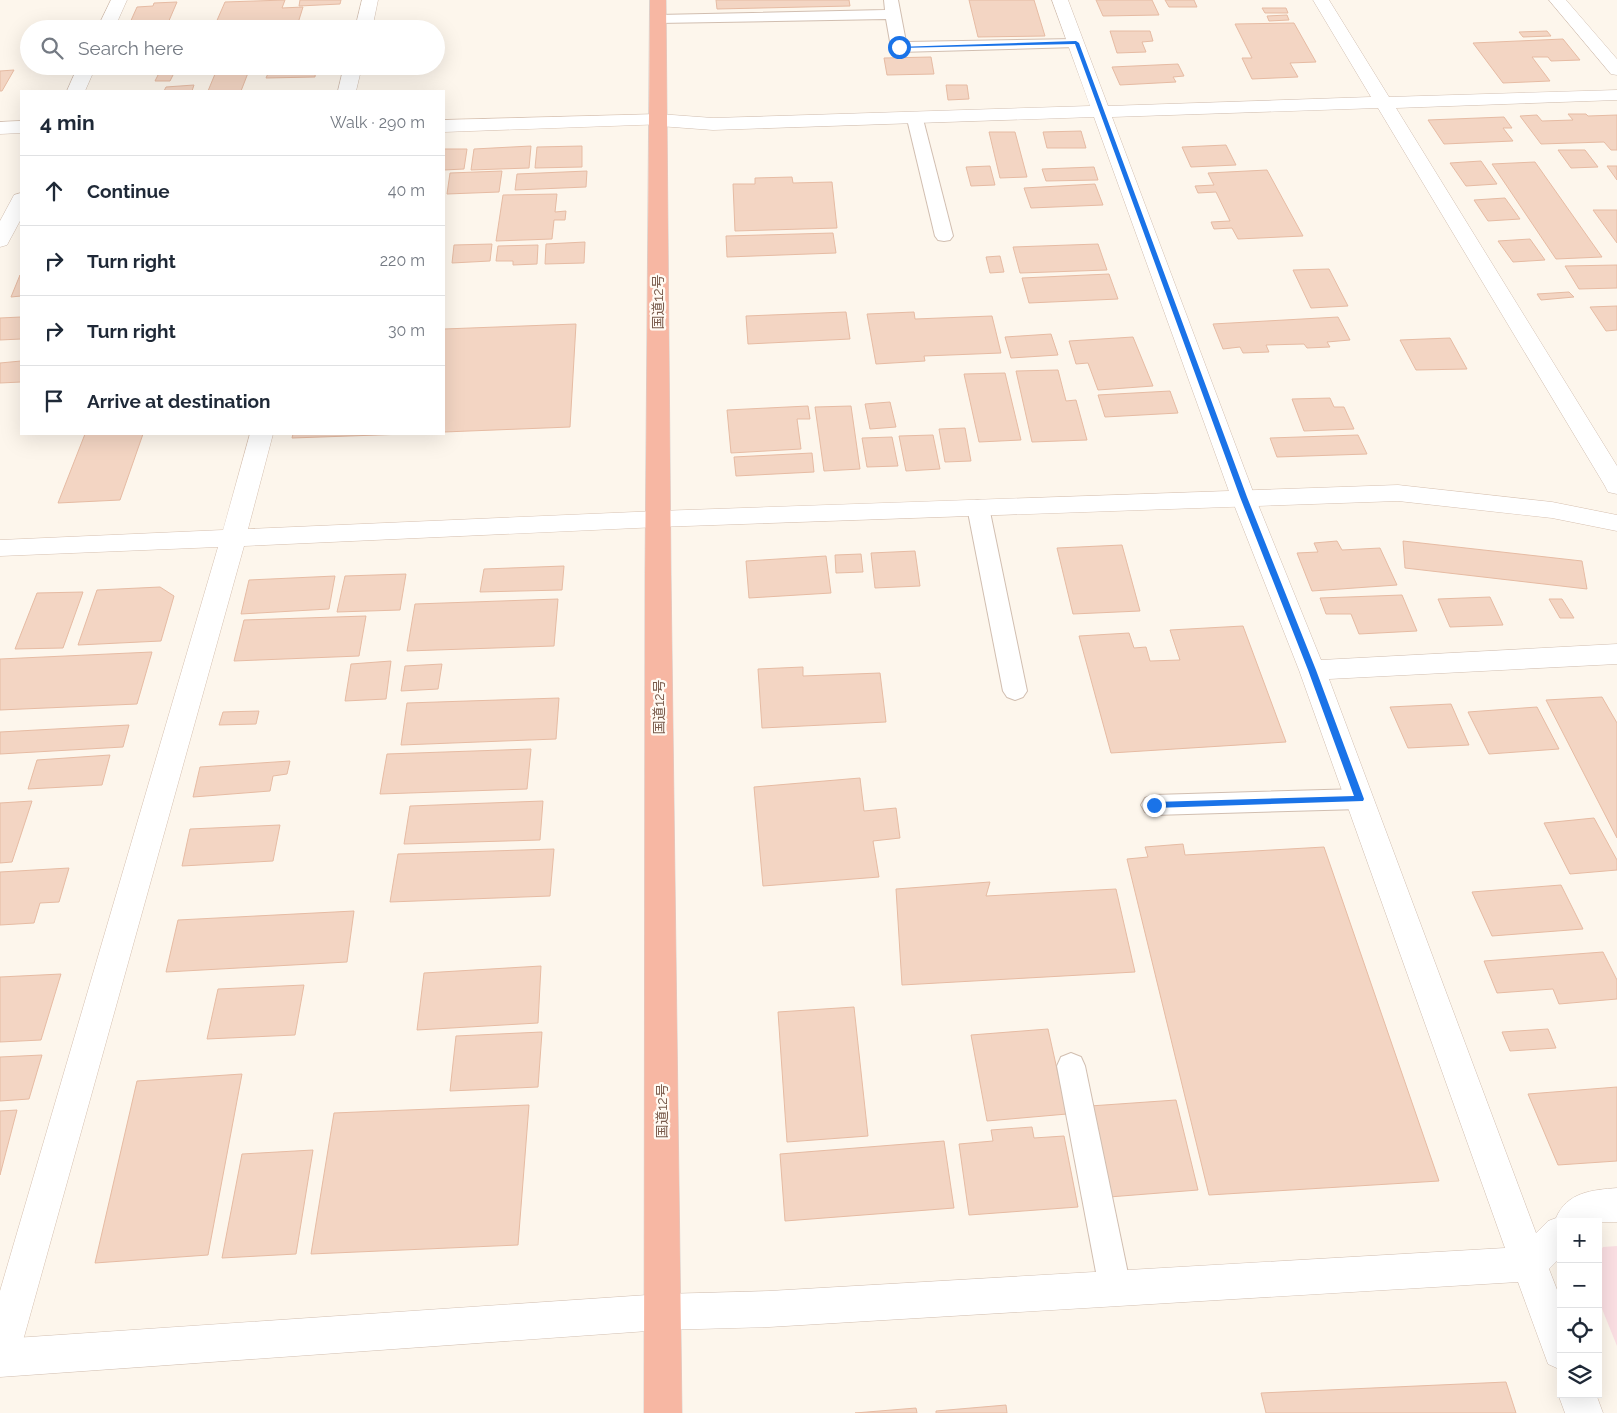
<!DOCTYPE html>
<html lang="en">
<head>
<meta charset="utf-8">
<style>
	body { margin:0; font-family:Raleway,"Noto Sans JP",sans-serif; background:#f6f6f7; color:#1f2937 }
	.controls { position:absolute; right:15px; bottom:15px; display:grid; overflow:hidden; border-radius:0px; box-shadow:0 5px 20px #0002 }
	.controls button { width:45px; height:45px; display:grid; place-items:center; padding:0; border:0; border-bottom:1px solid #e0e1e3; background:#fff; color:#1f2937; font:25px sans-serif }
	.stop { position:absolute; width:15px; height:15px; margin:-11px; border:4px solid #1a73e8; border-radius:50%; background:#fff }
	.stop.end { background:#1a73e8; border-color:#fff; box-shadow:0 1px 5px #0008 }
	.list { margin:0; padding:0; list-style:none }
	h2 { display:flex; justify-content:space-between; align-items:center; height:65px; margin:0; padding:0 20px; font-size:21px }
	h2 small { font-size:16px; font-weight:400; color:#747a83 }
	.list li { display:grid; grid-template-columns:32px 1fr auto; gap:15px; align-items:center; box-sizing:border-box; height:70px; padding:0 20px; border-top:1px solid #e0e1e3 }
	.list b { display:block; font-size:19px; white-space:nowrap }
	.list em { font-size:16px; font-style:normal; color:#747a83 }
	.icon { flex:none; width:28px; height:28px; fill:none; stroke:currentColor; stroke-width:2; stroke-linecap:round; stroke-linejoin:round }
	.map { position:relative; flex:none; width:1617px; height:1413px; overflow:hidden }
	.search { position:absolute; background:#fff; box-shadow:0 5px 20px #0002; left:20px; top:20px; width:425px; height:55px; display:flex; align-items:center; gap:12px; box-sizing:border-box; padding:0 18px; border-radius:28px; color:#747a83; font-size:19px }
	.panel { position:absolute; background:#fff; box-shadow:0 5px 20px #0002; left:20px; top:90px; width:425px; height:345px; border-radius:0px }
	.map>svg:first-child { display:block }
	.medical { fill:#fbdfe3 }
	.building { fill:#f3d5c3; stroke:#e6bba3 }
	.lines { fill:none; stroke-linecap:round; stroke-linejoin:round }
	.lane-casing { stroke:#d1beb0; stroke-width:2 }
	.street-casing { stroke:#d1beb0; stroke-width:1 }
	.secondary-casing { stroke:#d6c0b0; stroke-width:1 }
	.highway-casing { stroke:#dad1cd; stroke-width:1 }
	.lane { fill:#fff; fill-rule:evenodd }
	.street { fill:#fff; fill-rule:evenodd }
	.secondary { fill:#fff; fill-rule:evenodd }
	.highway { fill:#f7b7a3; fill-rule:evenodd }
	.route { fill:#1a73e8 }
	.labels { text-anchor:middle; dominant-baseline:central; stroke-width:4.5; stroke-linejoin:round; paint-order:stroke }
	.street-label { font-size:14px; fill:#7a5c4d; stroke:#fffaf3 }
</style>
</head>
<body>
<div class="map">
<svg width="1617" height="1413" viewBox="0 0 1617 1413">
	<rect width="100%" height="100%" fill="#fdf6ec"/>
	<path class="medical" d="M1617,1246V1346L1598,1299V1254L1603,1247Z"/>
	<g class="building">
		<path d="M285,0L282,8L303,7L298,23L215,25L225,2Z"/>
		<path d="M300,0H341L340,4L299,6Z"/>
		<path d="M716,0H849L850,6L717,9Z"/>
		<path d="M969,0H1034L1045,36L978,37Z"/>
		<path d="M1096,0H1152L1159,15L1103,16Z"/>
		<path d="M1165,0H1194L1197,7H1169Z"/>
		<path d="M177,2L168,23L129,25L137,7L153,6L154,3Z"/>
		<path d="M1262,8H1286L1288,13H1265Z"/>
		<path d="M1287,15L1289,20L1269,21L1267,16Z"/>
		<path d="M1294,23L1316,62L1290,63L1298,77L1252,79L1242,58H1252L1235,24Z"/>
		<path d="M1110,31H1150L1153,41L1142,42L1146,52L1117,53Z"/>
		<path d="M1547,31L1551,36L1523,37L1519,32Z"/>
		<path d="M1563,39L1580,60L1551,61L1548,57H1532L1550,81L1503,83L1473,43Z"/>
		<path d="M931,57L934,74L887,75L884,58Z"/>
		<path d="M1178,64L1184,76L1173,77L1176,82L1120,85L1112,67Z"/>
		<path d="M316,67L315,77L266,78L270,69Z"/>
		<path d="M14,70L2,91H0V71Z"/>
		<path d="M160,71H175L170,81H155Z"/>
		<path d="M248,73L241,91H208L215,74Z"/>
		<path d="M194,85L192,91H164L166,87Z"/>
		<path d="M946,85H967L969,99L948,100Z"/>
		<path d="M1568,114H1586L1588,116L1617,115V150H1611L1604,142L1541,144L1520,116L1537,115L1542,121L1573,120Z"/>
		<path d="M1504,117L1512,128H1503L1513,141L1444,144L1428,120Z"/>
		<path d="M1081,131L1086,148H1047L1043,132Z"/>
		<path d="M989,132H1015L1027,177L1000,178Z"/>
		<path d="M1226,145L1236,165L1191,167L1182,147Z"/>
		<path d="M531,146L529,168L471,170L474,149Z"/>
		<path d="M582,146V167L535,168L537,147Z"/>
		<path d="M444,149H467L464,169L444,170Z"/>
		<path d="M1558,150H1585L1598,167L1571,168Z"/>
		<path d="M1481,161L1497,184L1466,186L1450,163Z"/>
		<path d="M1535,162L1602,257L1556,259L1492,164Z"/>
		<path d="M990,166L995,185L971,186L966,167Z"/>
		<path d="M1607,166H1617V180Z"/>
		<path d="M1094,167L1098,180L1046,181L1042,169Z"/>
		<path d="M1267,170L1303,236L1238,239L1232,228L1214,229L1211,222L1230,221L1216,192L1198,193L1195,186L1214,185L1208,173Z"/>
		<path d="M502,171L499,192L447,194L450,173Z"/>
		<path d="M587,171L586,187L515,190L517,174Z"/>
		<path d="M792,177L793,183L832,182L837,228L735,231L733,184H755V178Z"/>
		<path d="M1095,184L1103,205L1031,208L1024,188Z"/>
		<path d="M557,194L555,212L566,211L565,220H554L552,239L496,241L503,195Z"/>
		<path d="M1505,198L1520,219L1488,221L1474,200Z"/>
		<path d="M1593,210H1617V243Z"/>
		<path d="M833,233L836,253L727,257L726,236Z"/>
		<path d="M1530,239L1545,260L1513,262L1498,241Z"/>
		<path d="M585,242L584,263L545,264L546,244Z"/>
		<path d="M492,244L490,261L452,263L454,245Z"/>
		<path d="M1098,244L1107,270L1020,273L1013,247Z"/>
		<path d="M538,245L537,264L513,265V261H496L498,246Z"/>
		<path d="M1000,256L1004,272L990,273L986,257Z"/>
		<path d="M1617,265V288L1579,289L1565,266Z"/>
		<path d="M1329,269L1348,306L1311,308L1293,270Z"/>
		<path d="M1109,274L1118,299L1029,303L1022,278Z"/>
		<path d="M20,275L21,296L11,297Z"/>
		<path d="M1569,292L1574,297L1541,300L1537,294Z"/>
		<path d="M1617,306V330L1606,331L1590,307Z"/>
		<path d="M846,312L850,339L748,344L746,316Z"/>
		<path d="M914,312L915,319L992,316L1001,353L924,356L925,361L876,364L867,314Z"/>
		<path d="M21,317V339L0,340V318Z"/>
		<path d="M1338,317L1350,340L1327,342L1330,347L1307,348L1304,344L1266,345L1269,352L1243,353L1240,347L1223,349L1213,324Z"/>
		<path d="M576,324L570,427L444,432V329Z"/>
		<path d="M1051,334L1058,355L1011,358L1005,337Z"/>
		<path d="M1133,337L1153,386L1098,390L1088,363L1076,364L1069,341Z"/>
		<path d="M1450,338L1467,369L1416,370L1400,340Z"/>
		<path d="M21,361V382L0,383V363Z"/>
		<path d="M1058,370L1066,401L1076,400L1087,440L1032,442L1016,371Z"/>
		<path d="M1005,373L1021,440L979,442L964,374Z"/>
		<path d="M1170,391L1178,413L1105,417L1098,395Z"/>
		<path d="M1330,398L1334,407H1344L1354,429L1304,431L1292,399Z"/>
		<path d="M890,402L896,427L870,429L865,404Z"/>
		<path d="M808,406L810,419H797L801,449L731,453L727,410Z"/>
		<path d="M851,406L860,469L824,471L815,407Z"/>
		<path d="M965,428L971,461L945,462L939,429Z"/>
		<path d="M85,434H143L120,500L58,503Z"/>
		<path d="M293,434H406L292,438Z"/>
		<path d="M933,435L940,469L906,471L899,436Z"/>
		<path d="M1358,435L1367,454L1277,457L1270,438Z"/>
		<path d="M892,437L898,466L867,467L862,438Z"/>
		<path d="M812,453L814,472L736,476L734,457Z"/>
		<path d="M1337,541L1342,550L1380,548L1397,585L1312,591L1297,553L1318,552L1314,543Z"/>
		<path d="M1403,541L1582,561L1587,589L1405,568Z"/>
		<path d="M1122,545L1140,611L1073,614L1057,548Z"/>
		<path d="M915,551L920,586L875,588L871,553Z"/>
		<path d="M861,554L863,572L836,573L835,555Z"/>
		<path d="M826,556L831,593L749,598L746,561Z"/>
		<path d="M564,566L562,590L480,592L484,569Z"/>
		<path d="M406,574L400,610L337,612L345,576Z"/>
		<path d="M335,576L329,609L241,614L249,580Z"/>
		<path d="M160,587L174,596L161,641L78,645L97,590Z"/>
		<path d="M83,592L63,648L15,649L37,593Z"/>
		<path d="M1402,595L1417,631L1359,634L1351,614H1326L1320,598Z"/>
		<path d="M1490,597L1503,625L1450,627L1438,599Z"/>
		<path d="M558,599L554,646L407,651L415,604Z"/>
		<path d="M1549,599H1562L1574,618H1560Z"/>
		<path d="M366,616L359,656L234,661L244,620Z"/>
		<path d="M1243,626L1286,742L1111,753L1079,636L1129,633L1134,648L1146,647L1150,661L1180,660L1170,630Z"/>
		<path d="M152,652L137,704L0,710V659Z"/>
		<path d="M391,661L386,699L345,701L351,664Z"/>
		<path d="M442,664L438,689L401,691L405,666Z"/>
		<path d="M803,667V676L880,673L886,722L762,728L758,669Z"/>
		<path d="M1602,697L1617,723V838L1546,700Z"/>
		<path d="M559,698L556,739L401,745L407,703Z"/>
		<path d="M1451,704L1469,745L1408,748L1390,707Z"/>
		<path d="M1537,707L1559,749L1489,754L1468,712Z"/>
		<path d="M259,711L256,724L219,725L223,712Z"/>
		<path d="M129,725L123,747L0,754V732Z"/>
		<path d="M531,749L527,789L380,794L387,754Z"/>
		<path d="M110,755L102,785L28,789L37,760Z"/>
		<path d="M290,761L287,774L273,776L270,791L193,797L200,767Z"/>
		<path d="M860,778L864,811L896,808L900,838L873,841L879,877L763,886L754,787Z"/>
		<path d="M32,801L12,862L0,863V803Z"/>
		<path d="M543,801L540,840L404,844L410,806Z"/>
		<path d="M1594,818L1617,860V870L1570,874L1544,823Z"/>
		<path d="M280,825L273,861L182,866L190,829Z"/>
		<path d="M1183,844L1185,855L1324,847L1439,1181L1209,1195L1127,859L1148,857L1145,847Z"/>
		<path d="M554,849L550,896L390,902L398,854Z"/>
		<path d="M69,868L59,902L40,903L34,923L0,925V872Z"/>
		<path d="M990,882L986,896L1116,889L1135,972L902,985L896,889Z"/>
		<path d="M1561,885L1583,929L1492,936L1472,892Z"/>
		<path d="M354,911L347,962L166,972L178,920Z"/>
		<path d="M1603,952L1617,980V999L1559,1004L1553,989L1497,993L1484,961Z"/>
		<path d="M541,966L538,1023L417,1030L424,973Z"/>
		<path d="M61,974L41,1040L0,1042V977Z"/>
		<path d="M304,985L295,1035L207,1039L218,989Z"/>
		<path d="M854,1007L868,1136L787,1142L778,1012Z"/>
		<path d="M1048,1029L1067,1114L987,1121L971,1035Z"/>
		<path d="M1548,1029L1556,1048L1510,1051L1502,1032Z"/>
		<path d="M542,1032L538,1087L450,1091L456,1036Z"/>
		<path d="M42,1055L29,1099L0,1101V1057Z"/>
		<path d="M242,1074L208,1255L95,1263L137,1081Z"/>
		<path d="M1617,1087V1161L1558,1165L1528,1094Z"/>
		<path d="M1176,1100L1198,1190L1109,1197L1090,1106Z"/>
		<path d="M529,1105L518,1245L311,1254L334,1113Z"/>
		<path d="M17,1110L0,1175V1111Z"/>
		<path d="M1032,1127L1034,1138L1064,1136L1078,1207L969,1215L959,1144L993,1141L991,1130Z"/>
		<path d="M944,1141L954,1208L785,1221L780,1154Z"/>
		<path d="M313,1150L296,1254L222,1258L242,1154Z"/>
		<path d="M1506,1382L1516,1413H1266L1261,1393Z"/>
		<path d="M1006,1405L1007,1413H936V1411Z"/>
		<path d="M916,1408L917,1413H855Z"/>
	</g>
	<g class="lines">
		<defs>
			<g id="lane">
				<path d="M884,0H898L906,42L1076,39L1081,40L1083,43L1081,46L1076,47L899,52L894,50L891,47L886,19L658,23L653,22L651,19L653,16L658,15L885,10Z"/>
				<path d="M915,114L921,116L923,119L953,236L950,240L944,241L938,240L935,236L907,119L909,116Z"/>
				<path d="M978,500L985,502L989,507L1027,691L1023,697L1015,700L1007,697L1003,691L967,507L971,502Z"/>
				<path d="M1360,789L1369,792L1372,799L1369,806L1360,809L1154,815L1145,812L1141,805L1145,798L1154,795Z"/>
				<path d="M1071,1053L1081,1057L1085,1066L1131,1288L1126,1299L1115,1303L1104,1299L1099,1288L1057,1066L1061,1057Z"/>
			</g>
			<g id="street">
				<path d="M111,0H127L114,29H97Z"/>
				<path d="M362,0H378L372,29H355Z"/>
				<path d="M1052,0H1068L1108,106L1371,97L1313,0H1329L1389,97L1617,90V100L1396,108L1617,466V494L1608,492L1605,486L1378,108L1112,117L1255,497L1321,660L1617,644V664L1329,679L1536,1233L1548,1221L1556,1218C1567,1192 1592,1190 1617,1188V1222H1561V1257L1549,1269L1561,1300V1370L1548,1364L1518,1282L769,1327L662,1330L0,1377V1339L662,1294L769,1291L1505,1248L1299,670L1231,497L1094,117L713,130L659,126L652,124L650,120L652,116L659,114L713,118L1090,106Z"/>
				<path d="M1549,0H1566L1617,59V75L1611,74Z"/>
				<path d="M78,66H96L85,91H67Z"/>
				<path d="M344,66H362L356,91H338Z"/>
				<path d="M21,121V133L0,134V122Z"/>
				<path d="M21,193V219L7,245L0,247V221L14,195Z"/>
				<path d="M1561,1387V1394H1596L1603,1413H1565L1558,1394Z"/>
			</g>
			<g id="secondary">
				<path d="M659,114L666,116L668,120L666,124L444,132V120Z"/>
				<path d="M250,434H273L248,529L658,511L1398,485L1552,502L1617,515V531L1552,518L1398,501L658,527L244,546L19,1355L13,1368L0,1374V1291L218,547L0,556V540L223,530Z"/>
			</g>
			<path id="highway" d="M650,0H666L671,574L682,1413H644L645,574Z"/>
		</defs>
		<use href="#lane" class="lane-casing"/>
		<use href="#street" class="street-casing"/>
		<use href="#secondary" class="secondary-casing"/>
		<use href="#highway" class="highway-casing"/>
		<use href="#lane" class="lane"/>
		<use href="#street" class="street"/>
		<use href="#secondary" class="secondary"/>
		<use href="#highway" class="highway"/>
	</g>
	<path class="route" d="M1076,41L1079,43L1247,497L1316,670L1364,799L1363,801L1154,808L1150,805L1154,802L1354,796L1308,670L1240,497L1075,44L899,48L896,47Z"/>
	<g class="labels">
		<g class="street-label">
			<text transform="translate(658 302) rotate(-90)">国道12号</text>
			<text transform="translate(659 707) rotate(-90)">国道12号</text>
			<text transform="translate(662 1111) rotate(-90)">国道12号</text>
		</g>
	</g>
</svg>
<div class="controls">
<button>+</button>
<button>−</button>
<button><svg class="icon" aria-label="locate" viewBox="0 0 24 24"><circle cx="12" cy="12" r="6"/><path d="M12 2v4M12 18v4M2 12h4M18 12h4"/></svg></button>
<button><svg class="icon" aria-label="layers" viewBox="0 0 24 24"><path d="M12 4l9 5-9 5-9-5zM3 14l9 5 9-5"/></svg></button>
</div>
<div class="stop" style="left:899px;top:47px"></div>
<div class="stop end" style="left:1154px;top:805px"></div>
<div class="search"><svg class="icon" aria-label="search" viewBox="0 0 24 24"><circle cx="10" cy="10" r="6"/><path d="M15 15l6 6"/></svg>Search here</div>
<section class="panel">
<h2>4 min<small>Walk · 290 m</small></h2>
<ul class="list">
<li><svg class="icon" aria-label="ahead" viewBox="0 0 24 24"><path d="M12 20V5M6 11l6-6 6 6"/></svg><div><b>Continue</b></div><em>40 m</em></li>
<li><svg class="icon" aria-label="right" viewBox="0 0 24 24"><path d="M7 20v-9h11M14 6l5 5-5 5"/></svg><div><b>Turn right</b></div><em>220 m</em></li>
<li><svg class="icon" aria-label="right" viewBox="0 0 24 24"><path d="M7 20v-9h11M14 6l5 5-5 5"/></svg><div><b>Turn right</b></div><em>30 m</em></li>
<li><svg class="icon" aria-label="arrive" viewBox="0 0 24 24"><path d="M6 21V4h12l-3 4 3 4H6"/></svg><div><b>Arrive at destination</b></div></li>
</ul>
</section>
</div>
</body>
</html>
